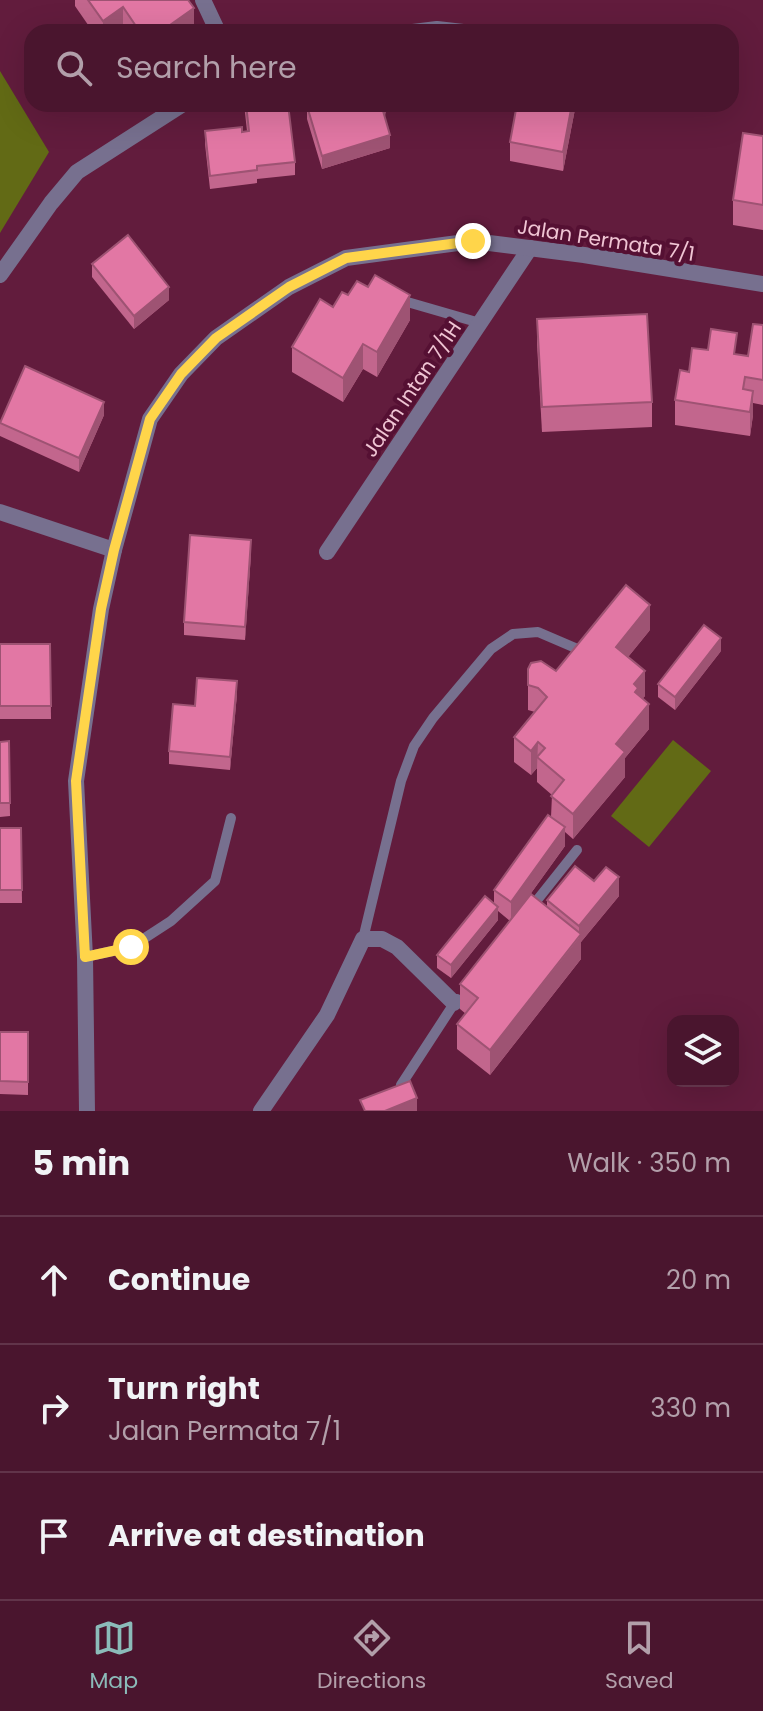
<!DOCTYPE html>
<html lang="en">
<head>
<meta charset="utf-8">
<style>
	body { margin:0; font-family:Poppins,sans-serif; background:#511e36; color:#f1f3f6 }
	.controls { position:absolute; right:24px; bottom:24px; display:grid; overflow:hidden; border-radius:16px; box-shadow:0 8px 32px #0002 }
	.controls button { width:72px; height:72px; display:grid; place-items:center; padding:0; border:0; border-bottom:2px solid #61344a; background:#4a152e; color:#f1f3f6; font:40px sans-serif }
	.stop { position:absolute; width:24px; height:24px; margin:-18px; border:6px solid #ffd54a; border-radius:50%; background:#fff }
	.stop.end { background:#ffd54a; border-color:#fff; box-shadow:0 2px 8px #0008 }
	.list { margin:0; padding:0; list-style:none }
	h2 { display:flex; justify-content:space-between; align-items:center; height:104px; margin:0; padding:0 32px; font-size:34px }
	h2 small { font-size:26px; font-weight:400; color:#b29faa }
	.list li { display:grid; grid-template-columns:52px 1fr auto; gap:24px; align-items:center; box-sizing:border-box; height:128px; padding:0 32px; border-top:2px solid #61344a }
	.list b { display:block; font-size:30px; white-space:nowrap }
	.list p { margin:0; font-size:26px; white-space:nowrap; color:#b29faa }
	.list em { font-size:26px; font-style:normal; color:#b29faa }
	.icon { flex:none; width:44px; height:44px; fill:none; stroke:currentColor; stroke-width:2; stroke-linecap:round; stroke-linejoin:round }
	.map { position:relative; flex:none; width:763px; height:1111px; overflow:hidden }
	.search { position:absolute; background:#4a152e; box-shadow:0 8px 32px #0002; left:24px; right:24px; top:24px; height:88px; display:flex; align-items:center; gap:20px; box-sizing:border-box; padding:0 28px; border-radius:24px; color:#b29faa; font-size:30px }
	.sheet { height:488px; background:#4a152e }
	nav { display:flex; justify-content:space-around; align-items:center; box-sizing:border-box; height:112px; border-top:2px solid #61344a; background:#4a152e; font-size:22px; color:#b29faa }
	nav a { display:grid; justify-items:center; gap:4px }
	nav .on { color:#8bbbb9 }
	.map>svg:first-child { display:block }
	.green { fill:#626a15 }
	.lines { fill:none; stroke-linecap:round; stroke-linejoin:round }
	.service { stroke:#77708f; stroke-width:10 }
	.minor { stroke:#77708f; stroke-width:16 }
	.wall { fill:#c2668d }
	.shaded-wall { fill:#9e5373 }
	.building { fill:#e277a4; stroke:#9e5373; stroke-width:2 }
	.route { stroke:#ffd54a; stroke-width:10 }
	.labels { text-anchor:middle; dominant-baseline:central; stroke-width:8; stroke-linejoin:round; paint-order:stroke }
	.street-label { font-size:20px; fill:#f0c5d4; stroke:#551033 }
</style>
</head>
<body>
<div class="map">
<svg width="763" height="1111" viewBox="0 0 763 1111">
	<rect width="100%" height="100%" fill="#621c3d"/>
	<g class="green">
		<path d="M0,71L49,152L0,233Z"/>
		<path d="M673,740L711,771L649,847L611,816Z"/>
	</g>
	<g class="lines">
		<g class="service">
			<path d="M397,299L480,323"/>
			<path d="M530,909L577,850"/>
			<path d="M363,939L401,781L414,746L433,718L491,649L513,634L538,632L580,650"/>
			<path d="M85,957L131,947L171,921L215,881L231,818"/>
			<path d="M401,1085L457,999"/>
		</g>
		<g class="minor">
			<path d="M203,0L218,32"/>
			<path d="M413,32L437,29L463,32"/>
			<path d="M0,275L51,203L77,172L183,104"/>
			<path d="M0,512L114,550"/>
			<path d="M327,552L530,248"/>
			<path d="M87,1111L85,957L76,781L101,609L114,550L150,419L181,374L216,338L289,287L346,258L473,241L584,255L763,284"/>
			<path d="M261,1111L327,1015L363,939H382L397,947L454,1003"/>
		</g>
	</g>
	<g class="wall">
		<path d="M75,0H188L194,32H93L75,6Z"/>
		<path d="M244,104H288L295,162V175L257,179V183L210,189L205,144V131H247Z"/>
		<path d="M311,104H388L384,116L390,148L322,169L307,119V106Z"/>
		<path d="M576,104L563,171L510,161V142Z"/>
		<path d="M763,136V230L733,225V200Z"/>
		<path d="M92,264L169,300L134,329L92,277Z"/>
		<path d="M348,295L410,320L377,377L363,369L343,402L292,372V347L333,307Z"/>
		<path d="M537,319L652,402V427L542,432L537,344Z"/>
		<path d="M763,325V405L753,403V415L750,436L675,425V400L689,372L737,355L748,356Z"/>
		<path d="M104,415L79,472L0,436V423Z"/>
		<path d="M251,553L245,640L184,635V622Z"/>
		<path d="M650,630L628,657L645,696L642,699L649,729L625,758V777L573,839L565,832V846L516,914L547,907V900L594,881L619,896L581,942V959L490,1075L457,1049V1024L466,1014L460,1009V984L510,921L498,911V920L451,978L437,968V955L494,904V890L551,817L552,795L537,782V768L531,775L514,762V737L535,712L528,710V669L556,671Z"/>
		<path d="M0,644H50L51,719H0Z"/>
		<path d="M721,651L675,710L658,697V684Z"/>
		<path d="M237,694L230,770L169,764V751L195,706Z"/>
		<path d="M9,741L10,816L0,817V742Z"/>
		<path d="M0,828H21L22,903H0Z"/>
		<path d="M0,1032H28V1095L0,1094Z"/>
	</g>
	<g class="shaded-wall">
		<path d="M123,7V32H103V21Z"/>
		<path d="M194,8V32H160Z"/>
		<path d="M381,104H388L385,116L381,117Z"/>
		<path d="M572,104H576L563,171V152Z"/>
		<path d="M390,135V148L322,169V156Z"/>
		<path d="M169,287V300L134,329V316Z"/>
		<path d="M410,295V320L377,377V352Z"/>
		<path d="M363,344V369L343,402V378Z"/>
		<path d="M753,391V415L750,436V412Z"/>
		<path d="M104,402V415L79,472V458Z"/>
		<path d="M251,540V553L245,640V627Z"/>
		<path d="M650,605V630L616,672V647Z"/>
		<path d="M721,638V651L675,710V697Z"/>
		<path d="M645,671V696L638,703L634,684Z"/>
		<path d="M237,681V694L230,770V757Z"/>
		<path d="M649,704V729L625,758V777L573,839V814L616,744Z"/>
		<path d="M538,742L537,768L531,775V751Z"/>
		<path d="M565,827V846L511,921V902Z"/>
		<path d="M619,877V896L581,942V959L490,1075V1050L579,938V926Z"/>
		<path d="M498,907V920L451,978V965Z"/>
		<path d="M417,1098V1111H385Z"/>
	</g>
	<g class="building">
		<path d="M88,0H188L194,8L160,32H140L123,7L103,21Z"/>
		<path d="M246,104H288L295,162L257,166V170L210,176L205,131L242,127V132L249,131Z"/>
		<path d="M314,104H381L390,135L322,156L307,106Z"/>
		<path d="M517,104H572L563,152L510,142Z"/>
		<path d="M743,133L763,136V205L733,200Z"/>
		<path d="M128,235L169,287L134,316L92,264Z"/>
		<path d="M375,275L410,295L377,352L363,344L343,378L292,347L320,299L333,307L342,292L348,295L357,281L368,287Z"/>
		<path d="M647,314L652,402L542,407L537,319Z"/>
		<path d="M753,324L763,325V380L745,377L743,389L753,391L750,412L675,400L680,370L689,372L692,348L708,350L711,329L737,333L734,354L748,356Z"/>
		<path d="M25,366L104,402L79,458L0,423Z"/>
		<path d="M190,535L251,540L245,627L184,622Z"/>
		<path d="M626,585L650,605L616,647L645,671L634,684L638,688L635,692L649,704L616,744L625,752L573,814L551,796L564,780L537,757L545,748L538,742L531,751L514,737L547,697L538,688L528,685V669L531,663L541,661L556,671Z"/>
		<path d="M704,625L721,638L675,697L658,684Z"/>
		<path d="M0,644H50L51,706H0Z"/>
		<path d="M197,678L237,681L230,757L169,751L173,704L195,706Z"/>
		<path d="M9,741L10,803H0V742Z"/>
		<path d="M548,815L565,827L511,902L494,890Z"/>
		<path d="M0,828H21L22,890H0Z"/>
		<path d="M575,866L594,881L606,867L619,877L579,926L547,900Z"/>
		<path d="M531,894L581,934L490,1050L457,1024L478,998L460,984Z"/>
		<path d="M485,896L498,907L451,965L437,955Z"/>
		<path d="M0,1032H28V1082L0,1081Z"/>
		<path d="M410,1081L417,1098L385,1111H365L360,1100Z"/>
	</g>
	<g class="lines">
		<path class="route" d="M131,947L85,957L76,781L101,609L114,550L150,419L181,374L216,338L289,287L346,258L473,241"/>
	</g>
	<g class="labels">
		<g class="street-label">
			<text transform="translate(606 240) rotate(9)">Jalan Permata 7/1</text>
			<text transform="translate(412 389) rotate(-56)">Jalan Intan 7/1H</text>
		</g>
	</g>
</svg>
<div class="controls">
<button><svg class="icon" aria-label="layers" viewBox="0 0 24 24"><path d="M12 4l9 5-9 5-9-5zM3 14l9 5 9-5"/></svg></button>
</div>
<div class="stop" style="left:131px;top:947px"></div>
<div class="stop end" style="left:473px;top:241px"></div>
<div class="search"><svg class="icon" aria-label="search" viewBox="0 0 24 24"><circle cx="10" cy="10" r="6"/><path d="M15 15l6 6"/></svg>Search here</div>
</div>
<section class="sheet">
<h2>5 min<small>Walk · 350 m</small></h2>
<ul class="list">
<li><svg class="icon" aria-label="ahead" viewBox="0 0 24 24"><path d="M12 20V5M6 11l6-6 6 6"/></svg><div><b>Continue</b></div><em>20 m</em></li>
<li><svg class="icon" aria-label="right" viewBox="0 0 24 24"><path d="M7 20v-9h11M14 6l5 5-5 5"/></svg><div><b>Turn right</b><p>Jalan Permata 7/1</p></div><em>330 m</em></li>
<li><svg class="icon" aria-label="arrive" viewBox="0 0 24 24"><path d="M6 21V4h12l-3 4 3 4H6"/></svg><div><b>Arrive at destination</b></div></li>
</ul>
</section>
<nav>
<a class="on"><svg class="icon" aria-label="map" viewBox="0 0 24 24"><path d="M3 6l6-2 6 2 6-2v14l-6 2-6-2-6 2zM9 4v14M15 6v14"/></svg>Map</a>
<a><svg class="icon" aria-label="directions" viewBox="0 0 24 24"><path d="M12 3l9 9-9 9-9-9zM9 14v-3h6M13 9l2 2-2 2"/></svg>Directions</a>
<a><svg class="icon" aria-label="saved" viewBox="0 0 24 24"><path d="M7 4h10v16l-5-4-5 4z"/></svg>Saved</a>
</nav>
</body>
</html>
